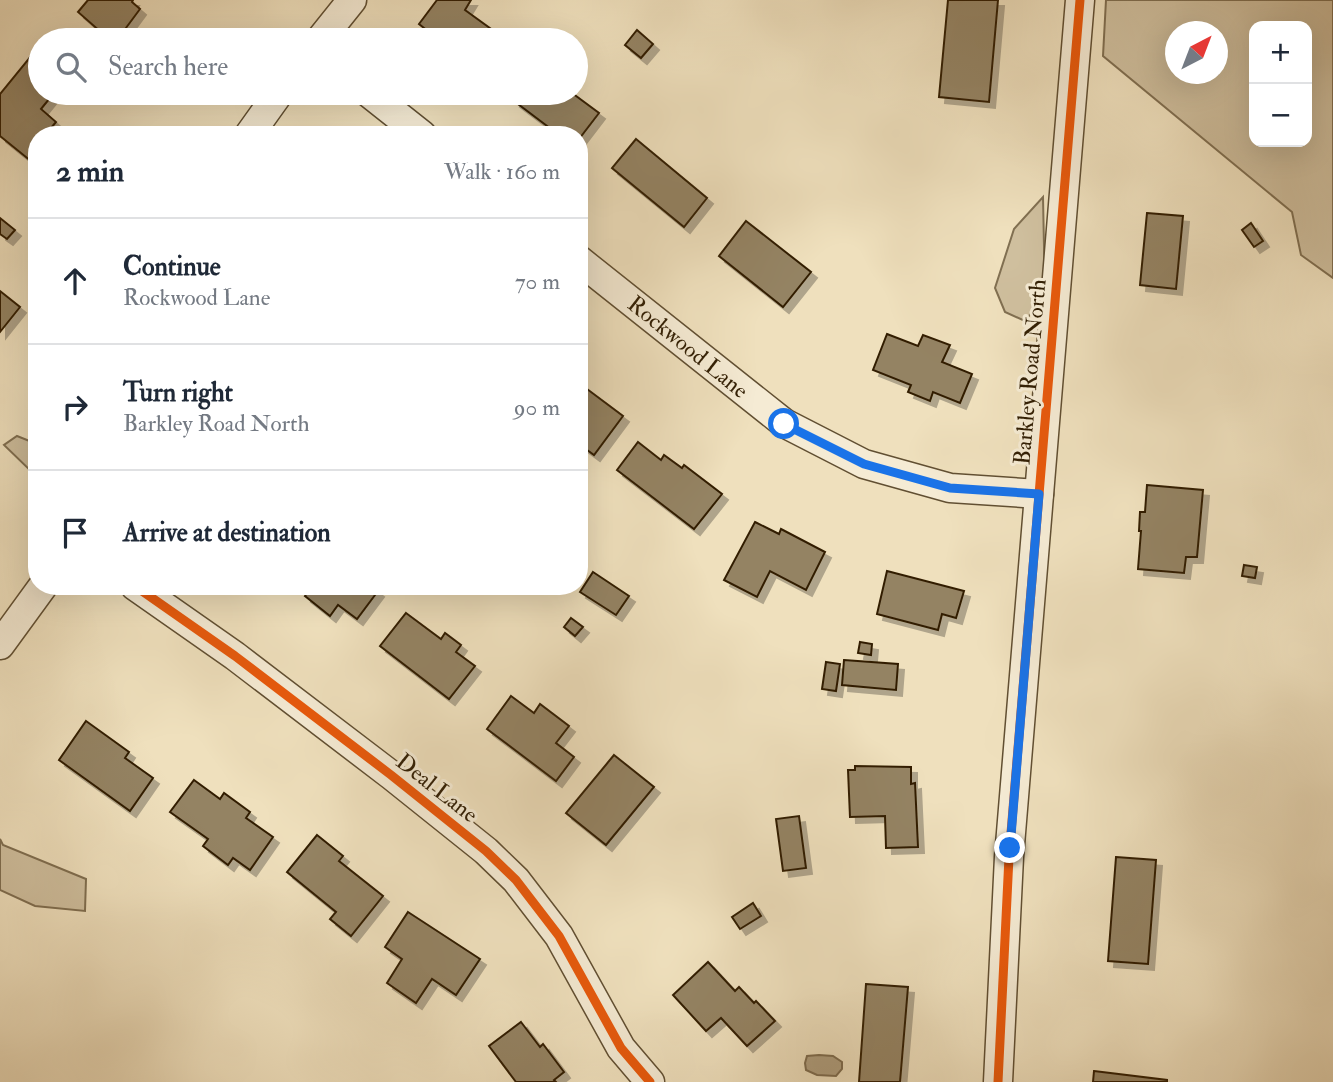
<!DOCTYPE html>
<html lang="en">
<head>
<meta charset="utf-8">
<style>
	body { margin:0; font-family:"IM FELL Double Pica",serif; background:#f6f6f7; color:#1f2937 }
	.controls { position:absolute; right:21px; top:21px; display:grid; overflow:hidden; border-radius:14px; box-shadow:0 7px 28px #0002 }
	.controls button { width:63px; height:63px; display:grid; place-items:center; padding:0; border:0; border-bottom:2px solid #e0e1e3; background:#fff; color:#1f2937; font:35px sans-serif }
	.compass { position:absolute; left:1165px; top:21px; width:63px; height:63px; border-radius:50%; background:#fff; box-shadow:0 7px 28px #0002; rotate:42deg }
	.stop { position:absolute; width:21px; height:21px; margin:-16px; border:5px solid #1a73e8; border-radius:50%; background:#fff }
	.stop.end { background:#1a73e8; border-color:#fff; box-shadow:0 2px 7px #0008 }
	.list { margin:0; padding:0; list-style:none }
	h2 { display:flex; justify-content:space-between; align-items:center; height:91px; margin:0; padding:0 28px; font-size:30px }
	h2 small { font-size:23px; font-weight:400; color:#747a83 }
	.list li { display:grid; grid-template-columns:46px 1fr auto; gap:21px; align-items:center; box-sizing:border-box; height:126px; padding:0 28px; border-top:2px solid #e0e1e3 }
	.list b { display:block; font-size:26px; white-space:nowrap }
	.list p { margin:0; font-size:23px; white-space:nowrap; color:#747a83 }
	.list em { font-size:23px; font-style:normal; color:#747a83 }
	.icon { flex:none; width:38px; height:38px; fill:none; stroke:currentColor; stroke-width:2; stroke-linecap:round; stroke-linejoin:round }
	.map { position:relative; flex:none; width:1333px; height:1082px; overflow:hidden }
	.search { position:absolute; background:#fff; box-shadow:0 7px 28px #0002; left:28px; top:28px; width:560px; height:77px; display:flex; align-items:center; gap:18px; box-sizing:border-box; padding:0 24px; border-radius:38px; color:#747a83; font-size:26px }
	.panel { position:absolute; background:#fff; box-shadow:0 7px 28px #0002; left:28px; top:126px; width:560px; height:469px; border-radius:28px }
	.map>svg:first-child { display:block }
	.green { fill:#cfbf9e; stroke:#806f51; stroke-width:2; fill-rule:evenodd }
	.water { fill:#af9e7e; stroke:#7d6b4d; stroke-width:2 }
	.building { fill:#948364; stroke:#321f04; stroke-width:2; filter:url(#shadow) }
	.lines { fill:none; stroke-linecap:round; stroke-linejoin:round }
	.street-casing { stroke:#614f32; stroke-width:31 }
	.street { stroke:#f5ebd4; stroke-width:28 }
	.cycleway-casing { stroke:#f5ebd4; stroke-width:13 }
	.cycleway { stroke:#e8590c; stroke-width:9 }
	.route { stroke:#1a73e8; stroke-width:9 }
	.labels { text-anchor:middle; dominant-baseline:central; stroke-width:6; stroke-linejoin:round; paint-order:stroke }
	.street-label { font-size:23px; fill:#321f04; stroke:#f5ebd4 }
</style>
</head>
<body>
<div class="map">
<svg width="1333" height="1082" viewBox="0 0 1333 1082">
	<defs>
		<filter id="shadow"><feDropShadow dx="6" dy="6" stdDeviation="0" flood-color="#0004"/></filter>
	</defs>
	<rect width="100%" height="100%" fill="#efe0bd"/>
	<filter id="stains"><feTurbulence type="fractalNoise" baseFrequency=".00286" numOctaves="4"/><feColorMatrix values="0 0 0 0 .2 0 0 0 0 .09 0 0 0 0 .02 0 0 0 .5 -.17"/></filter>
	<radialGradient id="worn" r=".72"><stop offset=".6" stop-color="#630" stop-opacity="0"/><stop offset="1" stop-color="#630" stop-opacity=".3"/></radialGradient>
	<g class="green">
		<path d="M1106,0H1333V278L1301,255L1292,212L1103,56ZM1254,26H1307V142H1254ZM1176,32H1218V74H1176Z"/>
		<path d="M1043,197L1045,296L1025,321L1005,312L995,288L1014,229Z"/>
		<path d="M17,436L37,444V477L4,445Z"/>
		<path d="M0,839L3,845L86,879L85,911L35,906L0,890Z"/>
	</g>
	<path class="water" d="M819,1055L833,1056L842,1062V1069L836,1076L817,1075L806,1070L805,1063L807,1056Z"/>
	<g class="building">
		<path d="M88,0H133L132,2L140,9L117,40H110L78,12Z"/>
		<path d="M437,0H471L465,10L498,34L493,40H439L419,24Z"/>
		<path d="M948,0H998L989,102L939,97Z"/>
		<path d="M637,30L653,44L641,58L625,45Z"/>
		<path d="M40,45V93H54L41,109L56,122L51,128L59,135H37V166L0,136V94Z"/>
		<path d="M520,93H572L599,113L579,139V135H559L514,101Z"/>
		<path d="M636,139L707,198L684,227L612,168Z"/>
		<path d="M1147,213L1183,216L1176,289L1140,285Z"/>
		<path d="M0,218L15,230L7,239L0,234Z"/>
		<path d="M746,221L811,272L783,307L719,256Z"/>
		<path d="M1251,223L1263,241L1254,247L1242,230Z"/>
		<path d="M0,291L20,307L0,332Z"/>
		<path d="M887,334L918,346L923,335L950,345L942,362L972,374L960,403L933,392L930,401L908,392L911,385L873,370Z"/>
		<path d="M579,383L623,416L594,455L579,444Z"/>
		<path d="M638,442L661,460L664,455L682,468L684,465L722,494L694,529L617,470Z"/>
		<path d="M1147,485L1203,490L1197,557H1186L1184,573L1138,569L1141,531H1139L1140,512H1145Z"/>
		<path d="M755,522L779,534L781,529L825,552L806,590L770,571L757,597L724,580Z"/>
		<path d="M1244,565L1257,567L1255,578L1242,576Z"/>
		<path d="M887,571L964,591L956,618L942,614L938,630L877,614Z"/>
		<path d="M593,572L629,596L616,615L580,592Z"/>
		<path d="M300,586H371L378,591L357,619L338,605L330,616L305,596L308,592Z"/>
		<path d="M406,613L441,639L445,633L461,645L456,652L475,666L449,699L380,646Z"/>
		<path d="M571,618L583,627L575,636L564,627Z"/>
		<path d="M860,642L872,644L871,655L858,653Z"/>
		<path d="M844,660L898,664L896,690L842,685Z"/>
		<path d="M826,662L840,664L836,691L822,689Z"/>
		<path d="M511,696L534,713L540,704L569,726L556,743L574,757L556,781L487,729Z"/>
		<path d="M86,721L129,752L125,758L153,778L130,811L59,760Z"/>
		<path d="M614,755L654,787L606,845L566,813Z"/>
		<path d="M855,766L911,767V784L915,783L918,847L886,848L885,816L850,817L848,770H855Z"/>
		<path d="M194,780L220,799L224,793L250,812L246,818L273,837L250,870L233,858L228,865L203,846L208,839L170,812Z"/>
		<path d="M799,816L806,868L783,871L776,819Z"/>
		<path d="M317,835L343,856L339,861L383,896L351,936L330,919L336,912L287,872Z"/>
		<path d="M1116,857L1156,860L1148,964L1108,961Z"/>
		<path d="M753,903L761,916L740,929L732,917Z"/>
		<path d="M408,912L480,959L456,995L432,979L416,1003L387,983L402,959L385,947Z"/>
		<path d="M708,962L735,991L739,987L754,1003L756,1001L775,1021L747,1046L721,1018L706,1031L673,995Z"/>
		<path d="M866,984L908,987L900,1082H859Z"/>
		<path d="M521,1022L540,1047L543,1044L564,1072L554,1080L556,1082H516L489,1046Z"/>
		<path d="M1094,1071L1167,1080V1082H1093Z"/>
	</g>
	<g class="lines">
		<defs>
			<g id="street">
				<path d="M320,40L352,0"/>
				<path d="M369,93L422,135"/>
				<path d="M249,135L279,93"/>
				<path d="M579,260L784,423L864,464L950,488L1039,494"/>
				<path d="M135,586L235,656L391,775L486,851L516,880L559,936L621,1048L650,1082"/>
				<path d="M0,645L43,586"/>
				<path d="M998,1082L1009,857L1080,0"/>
			</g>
		</defs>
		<use href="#street" class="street-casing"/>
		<use href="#street" class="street"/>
		<defs>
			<g id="cycleway">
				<path d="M135,586L235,656L391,775L486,851L516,880L559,936L621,1048L650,1082"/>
				<path d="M998,1082L1009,857L1080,0"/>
			</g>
		</defs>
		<use href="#cycleway" class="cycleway-casing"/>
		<use href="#cycleway" class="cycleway"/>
	</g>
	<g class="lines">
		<path class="route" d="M784,424L864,464L950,488L1039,494L1010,848"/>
	</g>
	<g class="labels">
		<g class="street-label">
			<text transform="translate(688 347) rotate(39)">Rockwood Lane</text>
			<text transform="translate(1030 372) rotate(-85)">Barkley Road North</text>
			<text transform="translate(437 788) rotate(38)">Deal Lane</text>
		</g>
	</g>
	<rect width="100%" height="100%" filter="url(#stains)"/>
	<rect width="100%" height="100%" fill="url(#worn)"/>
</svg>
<div class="controls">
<button>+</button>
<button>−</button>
</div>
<svg class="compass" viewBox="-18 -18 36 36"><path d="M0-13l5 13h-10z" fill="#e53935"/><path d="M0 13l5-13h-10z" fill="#747a83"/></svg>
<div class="stop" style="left:784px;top:424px"></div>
<div class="stop end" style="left:1010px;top:848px"></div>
<div class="search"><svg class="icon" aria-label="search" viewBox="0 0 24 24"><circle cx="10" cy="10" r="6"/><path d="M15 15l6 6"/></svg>Search here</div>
<section class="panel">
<h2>2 min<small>Walk · 160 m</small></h2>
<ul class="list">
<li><svg class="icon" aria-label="ahead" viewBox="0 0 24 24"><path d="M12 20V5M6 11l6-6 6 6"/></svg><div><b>Continue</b><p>Rockwood Lane</p></div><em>70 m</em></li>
<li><svg class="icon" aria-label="right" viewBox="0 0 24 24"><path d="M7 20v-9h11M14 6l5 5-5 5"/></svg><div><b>Turn right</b><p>Barkley Road North</p></div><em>90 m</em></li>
<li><svg class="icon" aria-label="arrive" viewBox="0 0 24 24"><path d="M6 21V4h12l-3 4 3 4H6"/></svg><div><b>Arrive at destination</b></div></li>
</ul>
</section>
</div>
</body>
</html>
